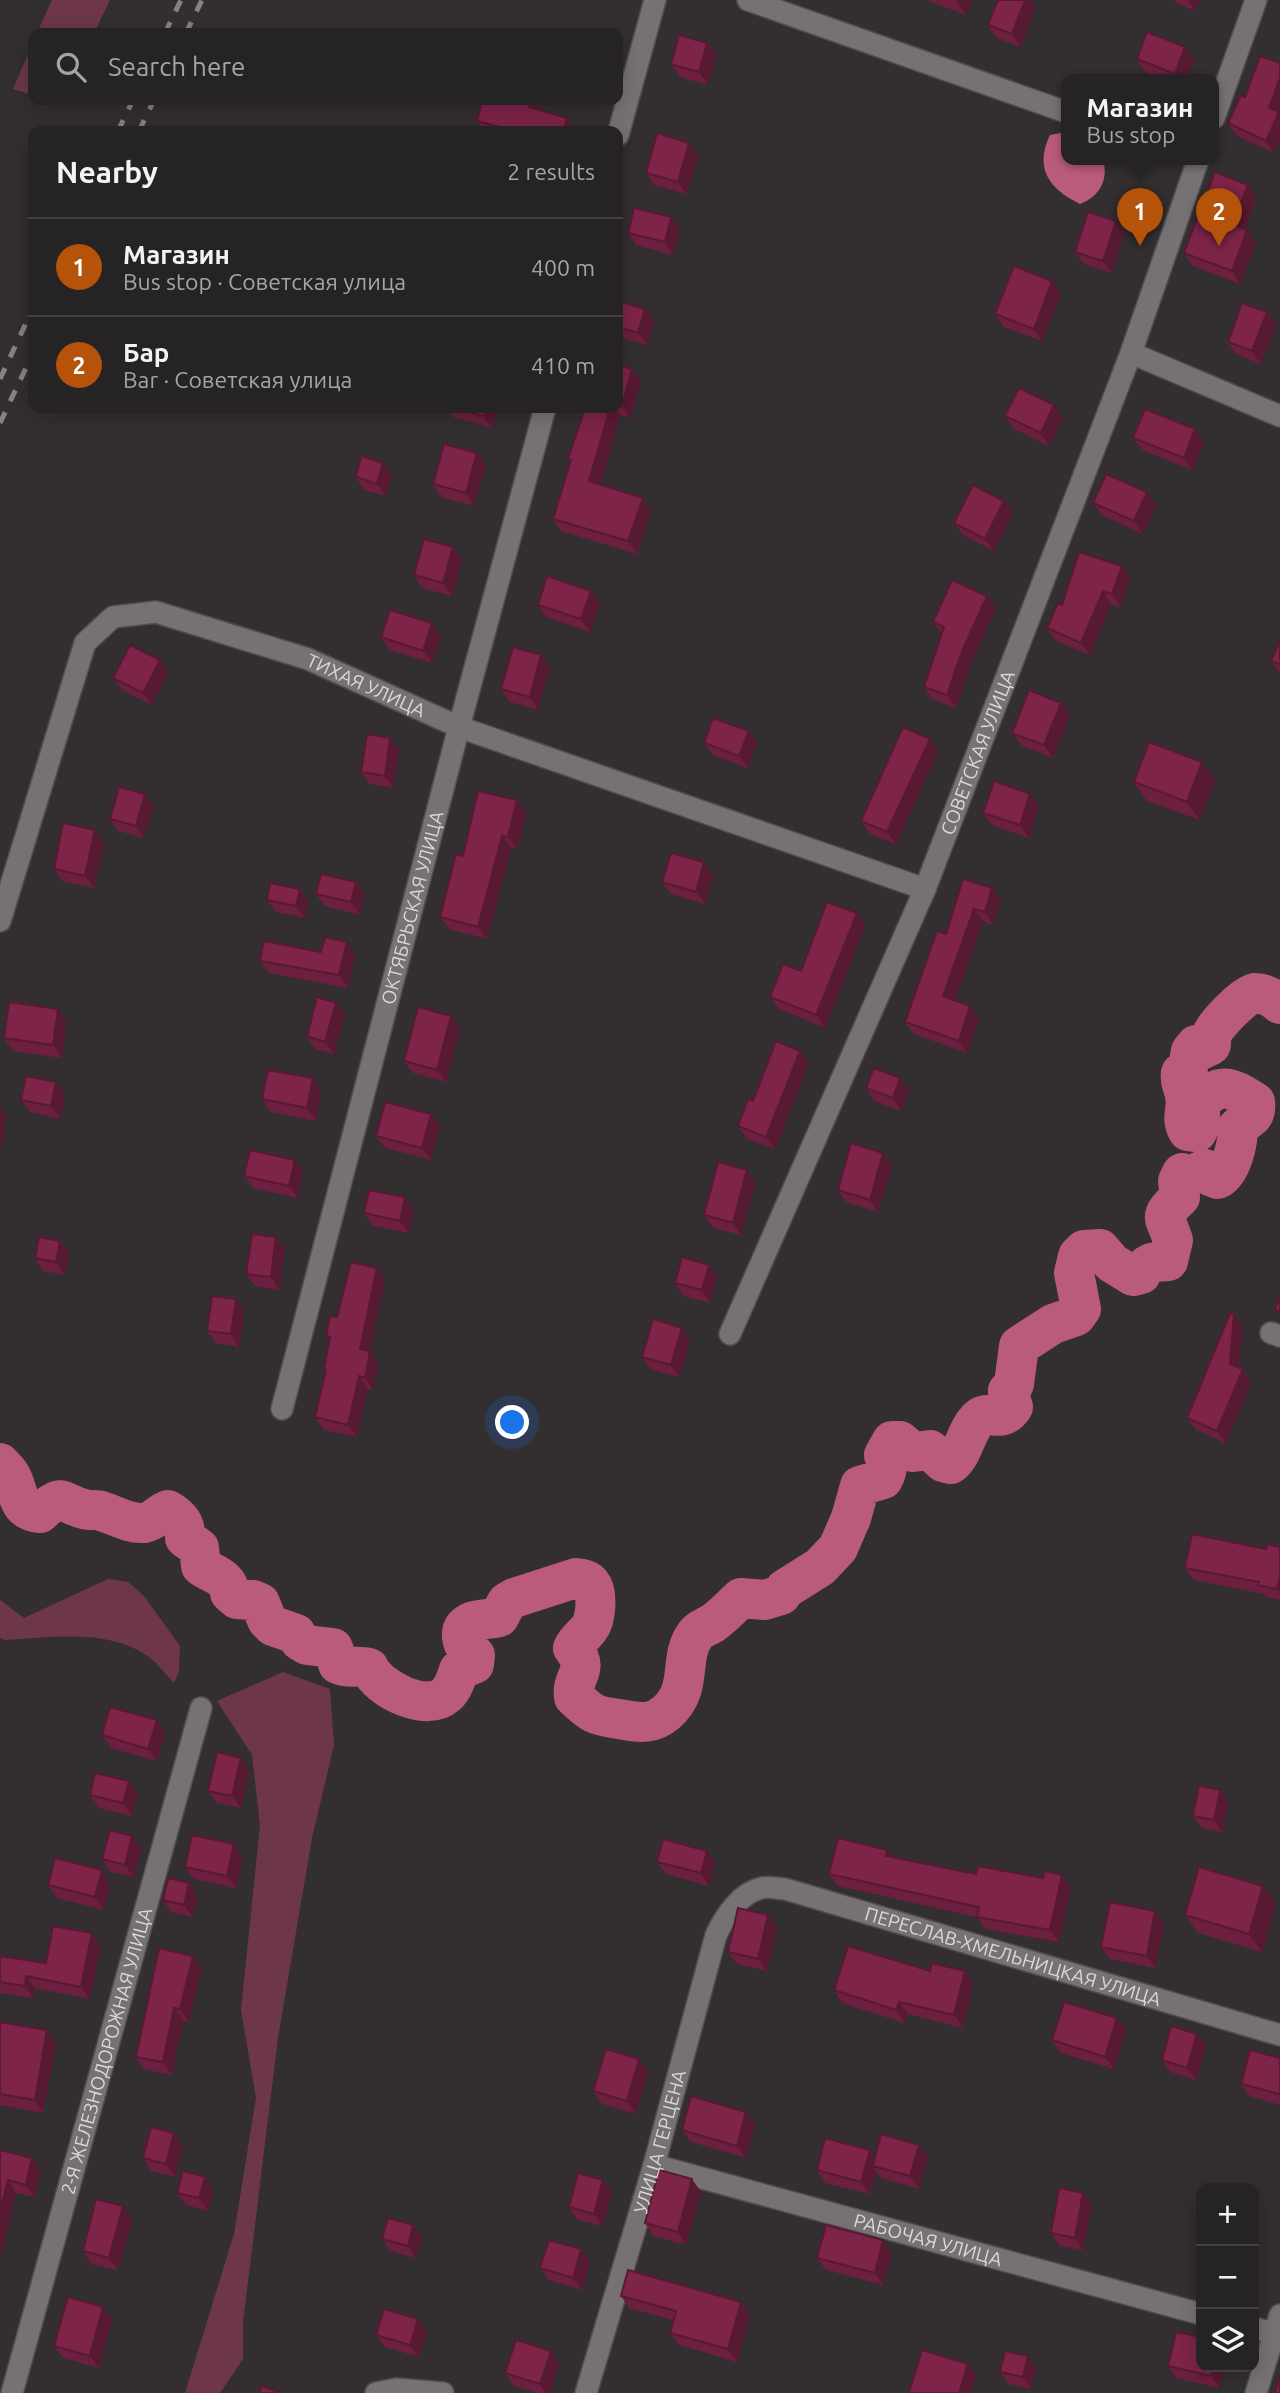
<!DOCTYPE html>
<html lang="en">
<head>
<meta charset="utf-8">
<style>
	body { margin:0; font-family:Ubuntu,sans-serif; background:#2e2b2c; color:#f1f3f6 }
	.controls { position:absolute; right:21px; bottom:21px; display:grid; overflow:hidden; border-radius:14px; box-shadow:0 4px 18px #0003 }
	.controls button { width:63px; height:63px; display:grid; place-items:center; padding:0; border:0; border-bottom:2px solid #424041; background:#262324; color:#f1f3f6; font:35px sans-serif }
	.you { position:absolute; left:513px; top:1423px; width:24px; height:24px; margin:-18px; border:5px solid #fff; border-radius:50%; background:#1a73e8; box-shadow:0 0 0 10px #1a73e833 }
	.badge { display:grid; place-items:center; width:46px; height:46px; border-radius:50%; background:#b45309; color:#fff; font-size:23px; font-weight:700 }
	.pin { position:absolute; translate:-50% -58px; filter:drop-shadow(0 2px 4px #0008) }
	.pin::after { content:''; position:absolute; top:37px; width:24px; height:21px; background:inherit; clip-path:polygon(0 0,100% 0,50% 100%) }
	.popup { position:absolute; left:1061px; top:74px; width:158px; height:91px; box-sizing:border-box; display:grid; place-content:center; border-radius:14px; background:#262324; filter:drop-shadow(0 2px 5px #0005); font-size:23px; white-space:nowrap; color:#a4a4a6 }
	.popup b { font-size:26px; color:#f1f3f6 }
	.popup::after { content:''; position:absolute; left:50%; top:100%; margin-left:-14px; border:14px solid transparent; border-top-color:#262324 }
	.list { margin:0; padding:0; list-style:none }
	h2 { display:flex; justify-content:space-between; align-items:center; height:91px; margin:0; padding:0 28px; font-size:30px }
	h2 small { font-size:23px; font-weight:400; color:#a4a4a6 }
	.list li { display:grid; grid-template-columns:46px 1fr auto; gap:21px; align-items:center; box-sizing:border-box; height:98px; padding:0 28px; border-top:2px solid #424041 }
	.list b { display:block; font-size:26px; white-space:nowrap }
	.list p { margin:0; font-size:23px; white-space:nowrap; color:#a4a4a6 }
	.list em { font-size:23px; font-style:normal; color:#a4a4a6 }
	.icon { flex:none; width:38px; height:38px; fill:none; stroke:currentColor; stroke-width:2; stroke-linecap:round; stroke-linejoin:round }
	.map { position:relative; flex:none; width:1280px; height:2393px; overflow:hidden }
	.search { position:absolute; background:#262324; box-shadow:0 4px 18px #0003; left:28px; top:28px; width:595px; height:77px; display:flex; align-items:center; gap:18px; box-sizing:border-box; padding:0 24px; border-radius:14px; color:#a4a4a6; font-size:26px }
	.panel { position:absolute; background:#262324; box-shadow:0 4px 18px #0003; left:28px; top:126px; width:595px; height:287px; border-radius:14px }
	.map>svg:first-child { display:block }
	.green { fill:#6d3749 }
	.water { fill:#ba5b7c }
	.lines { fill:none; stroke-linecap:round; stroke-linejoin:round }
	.river { stroke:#ba5b7c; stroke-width:40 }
	.minor-casing { stroke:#514d4e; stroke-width:24 }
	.minor { stroke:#767172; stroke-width:21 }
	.rail { stroke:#868283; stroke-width:5; stroke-dasharray:12 12; stroke-linecap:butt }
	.wall { fill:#6c1f3e }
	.shaded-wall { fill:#581932 }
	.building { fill:#7d2448; stroke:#581932; stroke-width:2 }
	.labels { text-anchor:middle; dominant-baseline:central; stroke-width:5; stroke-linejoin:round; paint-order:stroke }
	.street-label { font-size:19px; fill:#dbd8d9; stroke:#332f30 }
</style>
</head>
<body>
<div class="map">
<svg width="1280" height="2393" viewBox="0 0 1280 2393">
	<rect width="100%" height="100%" fill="#332f30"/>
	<g class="green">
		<path d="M52,0H110L94,33H37Z"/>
		<path d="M33,43V95L13,89Z"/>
		<path d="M108,1579L128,1582L144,1596L180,1646L179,1672L174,1683C165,1674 157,1662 146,1655C108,1629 50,1637 5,1640L0,1638V1600L24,1618Z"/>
		<path d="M283,1672L330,1689L334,1745L312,1838L278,2038L243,2322V2359L220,2393H185L234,2234L256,2098L241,2010L260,1825L252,1755L217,1701Z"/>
	</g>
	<path class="water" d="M1066,132V160H1103C1109,180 1099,197 1080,204C1049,189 1034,168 1050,135Z"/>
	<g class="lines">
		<path class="river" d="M0,1463C3,1467 8,1471 11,1476C20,1493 16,1511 40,1513C64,1491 60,1503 84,1509C90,1511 96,1509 101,1511C115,1515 129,1524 144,1523C155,1521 159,1513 168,1510C180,1517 186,1524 185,1538L199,1548L201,1566C213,1575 228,1576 230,1593L237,1599L253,1600L260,1603L267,1620L273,1626L296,1634L300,1641L307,1645L333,1648L338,1664C348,1669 358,1665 369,1668C379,1689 426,1713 446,1695C453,1689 456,1679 459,1670L474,1664L475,1655C468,1651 463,1645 462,1637C460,1616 488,1621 499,1617L507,1602L514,1598L576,1578C582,1579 588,1579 591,1584C598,1592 596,1619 590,1627C585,1635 577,1639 573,1648C591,1671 571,1675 574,1697C596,1718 596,1715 625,1720C641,1723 653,1724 666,1713C694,1689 678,1659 695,1635C700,1628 707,1627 713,1623C723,1616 732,1606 741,1598L765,1600L781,1595L785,1589L820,1567L838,1548L851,1518L860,1486L883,1479C888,1470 888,1465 884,1455L892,1441H900L913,1452L930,1450L943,1462L951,1464C964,1454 965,1432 978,1419C989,1408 1001,1425 1013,1407L1008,1391L1014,1384L1019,1346L1053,1324L1076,1316L1081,1309L1074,1273L1078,1256L1084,1250L1100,1249L1112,1263L1133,1276L1141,1274C1146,1261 1155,1262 1168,1261L1173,1240C1165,1215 1157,1219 1180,1197L1178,1181L1182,1173L1190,1176L1205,1169L1210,1176L1218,1179C1232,1171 1238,1143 1238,1127C1249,1118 1257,1118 1255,1102C1232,1088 1219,1079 1199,1105L1201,1123L1197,1132L1188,1131C1180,1118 1188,1109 1185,1096C1184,1087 1179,1083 1181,1073L1188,1068L1191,1051L1196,1045L1203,1049L1211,1045C1211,1041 1210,1039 1212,1034C1215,1025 1245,994 1255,993C1265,993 1273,998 1280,1004"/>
		<defs>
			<g id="minor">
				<path d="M748,0L1066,112"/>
				<path d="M1214,118L1256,0"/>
				<path d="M618,135L655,0"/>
				<path d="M1131,353L1280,416"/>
				<path id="s1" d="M0,921L85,643L113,617L156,612L308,659L459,727L925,889"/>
				<path d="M1271,1333L1280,1336"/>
				<path id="s2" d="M730,1334L925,889L1131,353L1198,160"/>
				<path id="s3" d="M282,1409L459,727L545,408"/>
				<path id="s4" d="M654,2165L1201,2314"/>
				<path d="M1254,2328L1280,2335"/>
				<path id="s5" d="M12,2393L201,1708"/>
				<path d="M376,2393L396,2389L443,2393"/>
				<path id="s6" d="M586,2393L654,2165L716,1935C725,1916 741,1892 762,1888C769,1886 778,1889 785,1889L1280,2035"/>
				<path d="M1256,2393L1280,2315"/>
			</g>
		</defs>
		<use href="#minor" class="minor-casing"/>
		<use href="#minor" class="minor"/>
		<g class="rail">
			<path d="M165,33L181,0"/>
			<path d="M186,33L202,0"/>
			<path d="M118,131L133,100"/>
			<path d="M139,131L154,100"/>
			<path d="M0,379L33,308"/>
			<path d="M0,423L33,353"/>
		</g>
	</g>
	<g class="wall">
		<path d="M926,0H972L966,15Z"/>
		<path d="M1174,0H1200L1195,11L1176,3Z"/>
		<path d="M1036,8L1021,47L997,38L988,25Z"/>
		<path d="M707,43L716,55L708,85L680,77L671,64Z"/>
		<path d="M1185,47L1194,59L1186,80H1166L1145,72L1137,59Z"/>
		<path d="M1245,97L1274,153L1237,136L1228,123Z"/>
		<path d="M567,118L576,130V131H484L477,121Z"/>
		<path d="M689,143L698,155L687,194L654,185L646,173Z"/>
		<path d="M1248,185L1257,197L1244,229L1247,230L1256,243L1240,284L1193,266L1184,253Z"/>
		<path d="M671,217L680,230L673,255L636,245L628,233Z"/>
		<path d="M1116,221L1124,234L1112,273L1084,264L1075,252Z"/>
		<path d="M1061,293L1042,341L1004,327L995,314Z"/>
		<path d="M618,301L654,322L647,345L618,337Z"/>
		<path d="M1267,312L1276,325L1261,364L1236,354L1228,342Z"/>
		<path d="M618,364L632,369L641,381L630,418L620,415L600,485L651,511L637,554L561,531L553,519L571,462L568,459L585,408H618Z"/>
		<path d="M446,408H498L492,428L453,417Z"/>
		<path d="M1005,416L1063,417L1049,446L1014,429Z"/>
		<path d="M1133,438L1204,442L1192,470L1142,450Z"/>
		<path d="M477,453L486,465L474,506L441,497L433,484Z"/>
		<path d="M392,475L386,496L364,490L356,477Z"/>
		<path d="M1147,492L1156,505L1143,534L1102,515L1093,503Z"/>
		<path d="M1004,501L1013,513L994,551L963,535L954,523Z"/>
		<path d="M453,547L462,559L452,596L422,588L414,575Z"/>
		<path d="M1130,578L1121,607L1111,604L1090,655L1056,641L1047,628L1062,605Z"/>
		<path d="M987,596L996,608L971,663L956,708L932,699L924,687L942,634L933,622Z"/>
		<path d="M600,603L590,632L546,617L538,605Z"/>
		<path d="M432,623L441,636L432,663L390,650L381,637Z"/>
		<path d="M1280,640V673L1271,661Z"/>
		<path d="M160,660L168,673L152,705L122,690L113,678Z"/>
		<path d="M550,667L538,710L510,702L501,689Z"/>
		<path d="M1061,703L1070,715L1053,758L1021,745L1012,733Z"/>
		<path d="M390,738L399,750L393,788L370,784L361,772Z"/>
		<path d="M704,743L757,744L748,768L713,755Z"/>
		<path d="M938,752L896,844L870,834L861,821Z"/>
		<path d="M1215,780L1200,820L1147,801L1134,782Z"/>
		<path d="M1030,794L1039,806L1029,838L992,825L983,813Z"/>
		<path d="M517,800L526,813L517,849L511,848L487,939L449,929L440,917L463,856Z"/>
		<path d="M154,807L144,838L118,831L110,819Z"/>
		<path d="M95,830L104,843L94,888L62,881L54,869Z"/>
		<path d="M713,875L705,904L671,894L662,882Z"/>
		<path d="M356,882L365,894L360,915L325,906L316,894Z"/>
		<path d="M992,888L1001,900L993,925L983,921L955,1000L979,1018L967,1053L914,1034L905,1022L946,934Z"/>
		<path d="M300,889L308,901L305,918L276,912L267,900Z"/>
		<path d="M857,913L865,926L825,1028L779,1009L770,997L801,971Z"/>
		<path d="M321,952L355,954L348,988L269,973L260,961Z"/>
		<path d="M336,1003L345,1015L334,1054L315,1049L307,1036Z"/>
		<path d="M58,1009L66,1021L62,1058L13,1051L4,1038Z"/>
		<path d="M460,1029L446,1082L413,1073L404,1061Z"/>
		<path d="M800,1051L809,1063L775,1149L747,1139L738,1126L753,1101Z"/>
		<path d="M313,1078L321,1091L316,1121L271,1112L262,1099Z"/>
		<path d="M56,1082L65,1095L60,1119L30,1112L21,1100Z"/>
		<path d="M866,1088L909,1091L901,1111L874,1101Z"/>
		<path d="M440,1126L431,1160L385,1148L376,1136Z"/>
		<path d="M883,1153L892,1165L878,1212L846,1202L838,1190Z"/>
		<path d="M303,1172L298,1198L253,1188L244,1176Z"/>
		<path d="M755,1182L741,1235L713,1228L704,1215Z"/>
		<path d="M414,1210L409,1233L373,1226L364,1213Z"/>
		<path d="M276,1237L285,1250L279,1290L255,1286L246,1274Z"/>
		<path d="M60,1241L69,1253L65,1275L43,1271L35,1258Z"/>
		<path d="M709,1265L717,1277L710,1303L683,1296L675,1283Z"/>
		<path d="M377,1268L385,1280L370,1351L379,1363L373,1390L368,1389L357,1437L324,1430L315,1417L325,1372L324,1369L329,1341L326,1336L337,1317Z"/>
		<path d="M244,1312L239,1347L216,1343L207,1331Z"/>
		<path d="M1243,1327L1239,1368L1243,1369L1251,1382L1226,1443L1196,1430L1187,1418Z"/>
		<path d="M690,1340L679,1377L650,1369L642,1357Z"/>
		<path d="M1280,1547V1600L1267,1597L1264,1594L1194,1580L1185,1568Z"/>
		<path d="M157,1720L165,1732L157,1761L111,1748L102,1735Z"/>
		<path d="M249,1770L241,1808L217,1803L208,1791Z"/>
		<path d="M1220,1790L1228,1802L1222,1832L1202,1828L1193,1816Z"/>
		<path d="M137,1793L132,1816L99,1808L90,1795Z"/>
		<path d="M132,1836L141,1848L134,1877L111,1872L102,1859Z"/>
		<path d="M234,1844L242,1857L236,1888L194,1879L185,1867Z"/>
		<path d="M887,1850L893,1857L976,1874L1043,1878L1062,1875L1071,1887L1059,1942L985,1929L977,1917L838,1886L829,1874Z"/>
		<path d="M657,1862L715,1863L709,1886L666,1874Z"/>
		<path d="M110,1883L104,1910L57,1898L48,1885Z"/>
		<path d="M197,1895L193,1917L171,1912L163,1900Z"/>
		<path d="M1276,1904L1262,1952L1198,1933L1185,1915Z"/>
		<path d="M1155,1911L1164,1924L1155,1968L1110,1959L1101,1947Z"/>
		<path d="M777,1927L767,1971L737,1964L728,1952Z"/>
		<path d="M100,1946L90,1999L35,1988L33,1998L0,1993V1956L46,1963Z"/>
		<path d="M201,1969L189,2022L183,2020L172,2075L144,2069L136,2057Z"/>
		<path d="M930,1971L973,1983L963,2028L908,2014L905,2023L842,2003L834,1990Z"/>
		<path d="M0,2022L56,2042L43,2113L0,2105Z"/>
		<path d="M1126,2030L1114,2069L1061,2053L1052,2040Z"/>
		<path d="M1197,2034L1206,2046L1196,2080L1170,2072L1162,2060Z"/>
		<path d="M1280,2058V2105L1249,2096L1241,2084Z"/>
		<path d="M648,2072L636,2114L602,2104L593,2091Z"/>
		<path d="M755,2124L746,2158L691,2142L682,2130Z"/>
		<path d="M174,2133L183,2146L175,2177L151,2171L143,2158Z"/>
		<path d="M0,2150L32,2158L41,2170L35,2197L16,2193L0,2258Z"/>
		<path d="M870,2150L875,2158L928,2157L919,2189L881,2178L876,2171L870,2194L825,2183L817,2170Z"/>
		<path d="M603,2180L612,2192L602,2226L578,2220L569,2207Z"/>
		<path d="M213,2190L208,2211L186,2205L177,2193Z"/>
		<path d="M701,2192L686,2245L653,2236L645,2223Z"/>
		<path d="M1083,2193L1092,2205L1083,2250L1060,2246L1051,2233Z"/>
		<path d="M132,2219L118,2270L91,2264L83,2251Z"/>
		<path d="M422,2238L416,2258L390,2251L382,2239Z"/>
		<path d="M892,2253L883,2285L826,2270L817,2258Z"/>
		<path d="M590,2262L582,2290L549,2280L540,2268Z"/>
		<path d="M621,2296L741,2302L750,2314L737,2362L679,2345L670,2333L673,2320L629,2308Z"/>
		<path d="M112,2319L99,2368L63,2358L54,2346Z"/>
		<path d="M418,2319L427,2331L419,2357L385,2347L376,2335Z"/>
		<path d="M551,2351L559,2363L550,2393H537L514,2386L505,2373Z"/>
		<path d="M1168,2366L1225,2367L1220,2388L1176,2378Z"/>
		<path d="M1036,2369L1031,2389L1009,2384L1000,2372Z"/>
	</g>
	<g class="shaded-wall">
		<path d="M958,0H972L966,15L957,3Z"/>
		<path d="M1025,0H1031L1036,8L1021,47L1012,34Z"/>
		<path d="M1188,0H1200L1195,11Z"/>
		<path d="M707,43L716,55L708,85L699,72Z"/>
		<path d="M1185,47L1194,59L1186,80H1179L1175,74Z"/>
		<path d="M1280,78V141L1274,153L1266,141L1269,108Z"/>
		<path d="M531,100H543L538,119L529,107Z"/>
		<path d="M567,118L576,130V131H564Z"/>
		<path d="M689,143L698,155L687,194L678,182Z"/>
		<path d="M1248,185L1257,197L1241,237L1232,225Z"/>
		<path d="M671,217L680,230L673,255L665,242Z"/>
		<path d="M1116,221L1124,234L1112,273L1103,261Z"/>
		<path d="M1247,230L1256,243L1240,284L1232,271Z"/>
		<path d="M1052,281L1061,293L1042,341L1034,329Z"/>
		<path d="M645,309L654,322L647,345L638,333Z"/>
		<path d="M1267,312L1276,325L1261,364L1252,351Z"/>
		<path d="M632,369L641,381L630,418L622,406Z"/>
		<path d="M1054,405L1063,417L1049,446L1041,433Z"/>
		<path d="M485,408H498L492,428L483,416Z"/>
		<path d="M610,408H615L620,415L598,493L589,481Z"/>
		<path d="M1195,429L1204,442L1192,470L1184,458Z"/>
		<path d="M477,453L486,465L474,506L466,493Z"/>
		<path d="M383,463L392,475L386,496L377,484Z"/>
		<path d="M1147,492L1156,505L1143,534L1134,521Z"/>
		<path d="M643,498L651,511L637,554L628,541Z"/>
		<path d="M1004,501L1013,513L994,551L985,539Z"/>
		<path d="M453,547L462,559L452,596L443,583Z"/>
		<path d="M1122,566L1130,578L1121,607L1112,594Z"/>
		<path d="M591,591L600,603L590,632L581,619Z"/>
		<path d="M1103,591L1111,604L1090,655L1081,643Z"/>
		<path d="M987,596L996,608L971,663L956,708L947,695L962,651Z"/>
		<path d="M432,623L441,636L432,663L423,651Z"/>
		<path d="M541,655L550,667L538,710L530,697Z"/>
		<path d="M160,660L168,673L152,705L143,693Z"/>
		<path d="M1061,703L1070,715L1053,758L1044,745Z"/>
		<path d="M749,731L757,744L748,768L739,756Z"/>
		<path d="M390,738L399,750L393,788L385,776Z"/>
		<path d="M930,739L938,752L896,844L887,832Z"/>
		<path d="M1202,762L1215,780L1200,820L1187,802Z"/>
		<path d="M145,794L154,807L144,838L136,826Z"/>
		<path d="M1030,794L1039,806L1029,838L1020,825Z"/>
		<path d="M517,800L526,813L517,849L508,837Z"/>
		<path d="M95,830L104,843L94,888L85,876Z"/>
		<path d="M502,836L511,848L487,939L478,927Z"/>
		<path d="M704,862L713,875L705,904L696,892Z"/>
		<path d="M356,882L365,894L360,915L351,902Z"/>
		<path d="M992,888L1001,900L993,925L985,912Z"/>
		<path d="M300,889L308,901L305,918L296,906Z"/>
		<path d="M974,909L983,921L952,1009L943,996Z"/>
		<path d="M857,913L865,926L825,1028L816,1015Z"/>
		<path d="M347,942L355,954L348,988L339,975Z"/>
		<path d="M336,1003L345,1015L334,1054L325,1042Z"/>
		<path d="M970,1006L979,1018L967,1053L959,1041Z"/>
		<path d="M58,1009L66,1021L62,1058L53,1045Z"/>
		<path d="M451,1016L460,1029L446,1082L437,1070Z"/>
		<path d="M800,1051L809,1063L775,1149L766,1137Z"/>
		<path d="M313,1078L321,1091L316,1121L307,1108Z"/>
		<path d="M900,1078L909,1091L901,1111L893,1098Z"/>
		<path d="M56,1082L65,1095L60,1119L51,1106Z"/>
		<path d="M0,1107L6,1116L0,1156Z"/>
		<path d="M431,1114L440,1126L431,1160L422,1148Z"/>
		<path d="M883,1153L892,1165L878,1212L870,1200Z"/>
		<path d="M295,1160L303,1172L298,1198L289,1186Z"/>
		<path d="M747,1170L755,1182L741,1235L733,1223Z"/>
		<path d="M405,1197L414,1210L409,1233L400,1221Z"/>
		<path d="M276,1237L285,1250L279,1290L271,1277Z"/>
		<path d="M60,1241L69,1253L65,1275L56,1262Z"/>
		<path d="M709,1265L717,1277L710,1303L702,1290Z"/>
		<path d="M377,1268L385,1280L370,1351L379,1363L373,1390L365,1378L360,1349Z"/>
		<path d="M236,1299L244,1312L239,1347L231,1334Z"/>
		<path d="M1234,1314L1243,1327L1238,1376L1230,1364Z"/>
		<path d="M682,1328L690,1340L679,1377L671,1365Z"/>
		<path d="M1243,1369L1251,1382L1226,1443L1217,1431Z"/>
		<path d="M359,1376L368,1389L357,1437L348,1425Z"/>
		<path d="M1280,1576V1593L1277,1589Z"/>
		<path d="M157,1720L165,1732L157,1761L148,1749Z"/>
		<path d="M241,1758L249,1770L241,1808L232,1796Z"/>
		<path d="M129,1781L137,1793L132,1816L123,1803Z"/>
		<path d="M1220,1790L1228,1802L1222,1832L1214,1820Z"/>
		<path d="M132,1836L141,1848L134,1877L125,1865Z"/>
		<path d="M234,1844L242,1857L236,1888L227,1876Z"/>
		<path d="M887,1850L896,1862L886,1856Z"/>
		<path d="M707,1851L715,1863L709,1886L701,1873Z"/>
		<path d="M102,1870L110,1883L104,1910L95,1897Z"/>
		<path d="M1062,1875L1071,1887L1059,1942L1050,1930Z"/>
		<path d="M189,1883L197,1895L193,1917L184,1905Z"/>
		<path d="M1263,1886L1276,1904L1262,1952L1249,1934Z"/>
		<path d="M1155,1911L1164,1924L1155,1968L1147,1956Z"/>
		<path d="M768,1915L777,1927L767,1971L758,1959Z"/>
		<path d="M92,1933L100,1946L90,1999L81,1987Z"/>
		<path d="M193,1956L201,1969L189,2022L180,2009Z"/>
		<path d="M965,1971L973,1983L963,2028L954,2015Z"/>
		<path d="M26,1976L35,1988L33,1998L25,1986Z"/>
		<path d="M899,2002L908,2014L905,2023L896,2010Z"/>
		<path d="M174,2008L183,2020L172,2075L163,2062Z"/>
		<path d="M1117,2018L1126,2030L1114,2069L1105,2057Z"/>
		<path d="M47,2030L56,2042L43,2113L35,2100Z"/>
		<path d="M1197,2034L1206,2046L1196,2080L1187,2068Z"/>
		<path d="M639,2059L648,2072L636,2114L627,2101Z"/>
		<path d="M746,2112L755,2124L746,2158L737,2146Z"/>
		<path d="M174,2133L183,2146L175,2177L166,2164Z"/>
		<path d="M919,2145L928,2157L919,2189L910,2176Z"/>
		<path d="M870,2150L878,2163L873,2166L876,2171L870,2194L861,2182Z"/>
		<path d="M32,2158L41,2170L35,2197L26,2185Z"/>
		<path d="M205,2177L213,2190L208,2211L199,2198Z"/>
		<path d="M692,2179L701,2192L686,2245L678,2232Z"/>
		<path d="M8,2180L16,2193L0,2258V2211Z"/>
		<path d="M603,2180L612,2192L602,2226L594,2214Z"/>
		<path d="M1083,2193L1092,2205L1083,2250L1075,2238Z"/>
		<path d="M123,2206L132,2219L118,2270L109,2258Z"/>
		<path d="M413,2225L422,2238L416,2258L408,2246Z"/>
		<path d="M1254,2232L1260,2241L1254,2269Z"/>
		<path d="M883,2240L892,2253L883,2285L875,2273Z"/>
		<path d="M581,2249L590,2262L582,2290L573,2278Z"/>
		<path d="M741,2302L750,2314L737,2362L728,2349Z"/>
		<path d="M103,2307L112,2319L99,2368L90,2356Z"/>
		<path d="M418,2319L427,2331L419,2357L410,2345Z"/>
		<path d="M551,2351L559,2363L550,2393H546L540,2384Z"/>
		<path d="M1028,2356L1036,2369L1031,2389L1023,2377Z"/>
		<path d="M968,2364L976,2376L971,2393H959Z"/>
		<path d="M1213,2367H1225L1220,2388L1211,2376Z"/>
	</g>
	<g class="building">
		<path d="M998,0H1025L1012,34L988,25Z"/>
		<path d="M1147,32L1185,47L1175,74L1137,59Z"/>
		<path d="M679,35L707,43L699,72L671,64Z"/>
		<path d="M1260,56L1280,63V78L1269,108L1279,112L1266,141L1228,123L1241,95L1245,97Z"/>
		<path d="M482,100H531L529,107L567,118L564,131H531L523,129V131H516L477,121Z"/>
		<path d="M657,133L689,143L678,182L646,173Z"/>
		<path d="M1215,172L1248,185L1232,225L1247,230L1232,271L1184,253Z"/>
		<path d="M634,208L671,217L665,242L628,233Z"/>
		<path d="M1088,212L1116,221L1103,261L1075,252Z"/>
		<path d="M1014,266L1052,281L1034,329L995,314Z"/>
		<path d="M618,301L645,309L638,333L618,327Z"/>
		<path d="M1242,303L1267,312L1252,351L1228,342Z"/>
		<path d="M618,364L632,369L622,406L618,404Z"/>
		<path d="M1019,388L1054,405L1041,433L1005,416Z"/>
		<path d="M454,408H485L483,416Z"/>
		<path d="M585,408H610L589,481L643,498L628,541L553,519L571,460L568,459Z"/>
		<path d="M1145,409L1195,429L1184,458L1133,438Z"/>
		<path d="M444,444L477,453L466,493L433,484Z"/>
		<path d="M361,456L383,463L377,484L356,477Z"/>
		<path d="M1106,474L1147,492L1134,521L1093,503Z"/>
		<path d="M973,485L1004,501L985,539L954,523Z"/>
		<path d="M424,539L453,547L443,583L414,575Z"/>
		<path d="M1079,552L1122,566L1112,594L1103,591L1081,643L1047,628L1058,603L1062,605Z"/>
		<path d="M547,576L591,591L581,619L538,605Z"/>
		<path d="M952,580L987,596L962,651L947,695L924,687L944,627L933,622Z"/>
		<path d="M390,610L432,623L423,651L381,637Z"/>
		<path d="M1280,640V664L1271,661Z"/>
		<path d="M130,645L160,660L143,693L113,678Z"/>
		<path d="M513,647L541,655L530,697L501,689Z"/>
		<path d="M1029,690L1061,703L1044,745L1012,733Z"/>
		<path d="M713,718L749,731L739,756L704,743Z"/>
		<path d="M903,727L930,739L887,832L861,821Z"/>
		<path d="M367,734L390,738L385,776L361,772Z"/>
		<path d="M1149,742L1202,762L1187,802L1134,782Z"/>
		<path d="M994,781L1030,794L1020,825L983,813Z"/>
		<path d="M119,787L145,794L136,826L110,819Z"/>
		<path d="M478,791L517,800L508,837L502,836L478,927L440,917L456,854L463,856Z"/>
		<path d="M63,823L95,830L85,876L54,869Z"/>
		<path d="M671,853L704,862L696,892L662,882Z"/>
		<path d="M321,874L356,882L351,902L316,894Z"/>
		<path d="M963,879L992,888L985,912L974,909L943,996L970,1006L959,1041L905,1022L937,931L946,934Z"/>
		<path d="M270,883L300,889L296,906L267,900Z"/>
		<path d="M827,902L857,913L816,1015L770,997L783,964L801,971Z"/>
		<path d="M325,937L347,942L339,975L260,961L264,941L321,952Z"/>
		<path d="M317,997L336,1003L325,1042L307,1036Z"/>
		<path d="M9,1002L58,1009L53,1045L4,1038Z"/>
		<path d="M418,1007L451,1016L437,1070L404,1061Z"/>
		<path d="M776,1041L800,1051L766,1137L738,1126L748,1099L753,1101Z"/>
		<path d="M874,1068L900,1078L893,1098L866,1088Z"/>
		<path d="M268,1070L313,1078L307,1108L262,1099Z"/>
		<path d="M26,1076L56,1082L51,1106L21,1100Z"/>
		<path d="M385,1102L431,1114L422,1148L376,1136Z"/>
		<path d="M851,1143L883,1153L870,1200L838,1190Z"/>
		<path d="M250,1150L295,1160L289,1186L244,1176Z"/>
		<path d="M718,1162L747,1170L733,1223L704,1215Z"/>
		<path d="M369,1190L405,1197L400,1221L364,1213Z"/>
		<path d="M252,1234L276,1237L271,1277L246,1274Z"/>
		<path d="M39,1237L60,1241L56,1262L35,1258Z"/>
		<path d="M682,1257L709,1265L702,1290L675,1283Z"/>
		<path d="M351,1262L377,1268L360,1349L370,1351L365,1378L359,1376L348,1425L315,1417L326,1370L324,1369L330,1337L326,1336L330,1316L337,1317Z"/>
		<path d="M1280,1294V1312L1275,1310Z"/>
		<path d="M212,1296L236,1299L231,1334L207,1331Z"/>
		<path d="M1230,1313L1234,1314L1230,1364L1243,1369L1217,1431L1187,1418Z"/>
		<path d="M653,1319L682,1328L671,1365L642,1357Z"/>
		<path d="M1192,1534L1266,1549L1267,1544L1280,1547V1576L1277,1589L1258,1585L1259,1582L1185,1568Z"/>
		<path d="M110,1707L157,1720L148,1749L102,1735Z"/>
		<path d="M217,1752L241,1758L232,1796L208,1791Z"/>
		<path d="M95,1773L129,1781L123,1803L90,1795Z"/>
		<path d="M1199,1786L1220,1790L1214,1820L1193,1816Z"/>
		<path d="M110,1830L132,1836L125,1865L102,1859Z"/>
		<path d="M192,1835L234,1844L227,1876L185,1867Z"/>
		<path d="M838,1838L887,1850L886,1856L976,1874L978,1866L1043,1878L1045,1871L1062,1875L1050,1930L977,1917L979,1907L829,1874Z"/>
		<path d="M663,1839L707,1851L701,1873L657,1862Z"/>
		<path d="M55,1858L102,1870L95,1897L48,1885Z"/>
		<path d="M1199,1867L1263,1886L1249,1934L1185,1915Z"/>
		<path d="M168,1878L189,1883L184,1905L163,1900Z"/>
		<path d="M1110,1902L1155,1911L1147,1956L1101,1947Z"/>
		<path d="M738,1908L768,1915L758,1959L728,1952Z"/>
		<path d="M53,1926L92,1933L81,1987L26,1976L25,1986L0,1982V1956L46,1963Z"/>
		<path d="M848,1946L930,1971L932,1963L965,1971L954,2015L899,2002L896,2010L834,1990Z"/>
		<path d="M159,1948L193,1956L180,2009L174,2008L163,2062L136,2057Z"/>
		<path d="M1064,2002L1117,2018L1105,2057L1052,2040Z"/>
		<path d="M0,2022L47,2030L35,2100L0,2094Z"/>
		<path d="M1171,2026L1197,2034L1187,2068L1162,2060Z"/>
		<path d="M606,2049L639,2059L627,2101L593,2091Z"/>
		<path d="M1250,2050L1280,2058V2094L1241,2084Z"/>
		<path d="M691,2096L746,2112L737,2146L682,2130Z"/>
		<path d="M151,2127L174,2133L166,2164L143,2158Z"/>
		<path d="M881,2134L919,2145L910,2176L873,2166Z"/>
		<path d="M825,2138L870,2150L861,2182L817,2170Z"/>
		<path d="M0,2150L32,2158L26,2185L8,2180L0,2211Z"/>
		<path d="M659,2170L692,2179L678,2232L645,2223Z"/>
		<path d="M183,2171L205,2177L199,2198L177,2193Z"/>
		<path d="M578,2173L603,2180L594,2214L569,2207Z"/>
		<path d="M1059,2188L1083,2193L1075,2238L1051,2233Z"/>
		<path d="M96,2199L123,2206L109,2258L83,2251Z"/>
		<path d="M388,2218L413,2225L408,2246L382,2239Z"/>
		<path d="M826,2225L883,2240L875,2273L817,2258Z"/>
		<path d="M549,2240L581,2249L573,2278L540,2268Z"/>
		<path d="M628,2270L741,2302L728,2349L670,2333L676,2311L621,2296Z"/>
		<path d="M68,2297L103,2307L90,2356L54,2346Z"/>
		<path d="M384,2309L418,2319L410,2345L376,2335Z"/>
		<path d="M1176,2332L1201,2337V2367H1213L1211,2376L1168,2366Z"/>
		<path d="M516,2340L551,2351L540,2384L505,2373Z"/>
		<path d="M922,2350L968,2364L959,2393H909Z"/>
		<path d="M1005,2351L1028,2356L1023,2377L1000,2372Z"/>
		<path d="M1280,2375V2393H1275Z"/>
		<path d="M262,2386L281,2393H259Z"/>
	</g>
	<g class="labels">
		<g class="street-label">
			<text stroke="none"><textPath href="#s1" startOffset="595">ТИХАЯ УЛИЦА</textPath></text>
			<text stroke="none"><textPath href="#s2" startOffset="632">СОВЕТСКАЯ УЛИЦА</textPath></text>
			<text stroke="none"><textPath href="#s3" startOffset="518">ОКТЯБРЬСКАЯ УЛИЦА</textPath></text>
			<text stroke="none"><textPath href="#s6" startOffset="805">ПЕРЕСЛАВ-ХМЕЛЬНИЦКАЯ УЛИЦА</textPath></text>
			<text stroke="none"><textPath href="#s5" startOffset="355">2-Я ЖЕЛЕЗНОДОРОЖНАЯ УЛИЦА</textPath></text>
			<text stroke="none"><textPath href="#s6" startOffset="262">УЛИЦА ГЕРЦЕНА</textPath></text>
			<text stroke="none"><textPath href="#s4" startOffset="284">РАБОЧАЯ УЛИЦА</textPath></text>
		</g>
	</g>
</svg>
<div class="controls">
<button>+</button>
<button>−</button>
<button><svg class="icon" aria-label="layers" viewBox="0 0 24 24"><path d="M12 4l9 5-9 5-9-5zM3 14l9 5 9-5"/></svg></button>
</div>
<div class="you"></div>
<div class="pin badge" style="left:1140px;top:246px">1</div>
<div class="popup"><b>Магазин</b>Bus stop</div>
<div class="pin badge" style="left:1219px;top:246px">2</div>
<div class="search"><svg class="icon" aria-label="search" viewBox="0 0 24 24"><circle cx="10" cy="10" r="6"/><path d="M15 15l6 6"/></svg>Search here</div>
<section class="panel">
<h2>Nearby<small>2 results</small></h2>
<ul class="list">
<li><span class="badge">1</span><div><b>Магазин</b><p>Bus stop · Советская улица</p></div><em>400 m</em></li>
<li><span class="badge">2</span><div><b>Бар</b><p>Bar · Советская улица</p></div><em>410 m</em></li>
</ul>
</section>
</div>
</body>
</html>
